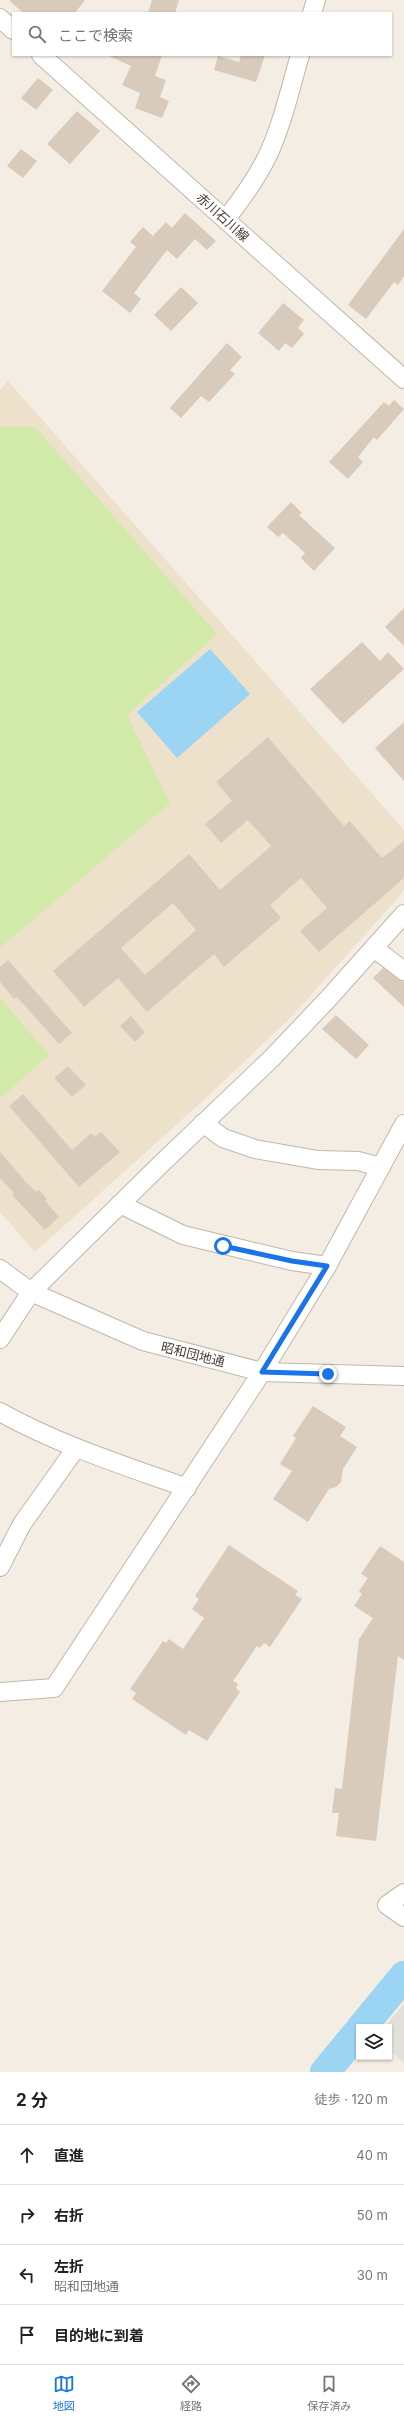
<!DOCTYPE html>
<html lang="ja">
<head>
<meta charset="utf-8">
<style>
	body { margin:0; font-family:Inter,"Noto Sans JP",sans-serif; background:#f2f2f2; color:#202124 }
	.controls { position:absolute; right:12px; bottom:12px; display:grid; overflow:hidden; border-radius:0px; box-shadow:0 1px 3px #0004 }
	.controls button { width:36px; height:36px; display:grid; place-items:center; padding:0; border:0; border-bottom:1px solid #e0e0e0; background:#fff; color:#202124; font:20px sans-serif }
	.stop { position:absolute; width:12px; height:12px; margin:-9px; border:3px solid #1a73e8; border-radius:50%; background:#fff }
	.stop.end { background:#1a73e8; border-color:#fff; box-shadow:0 1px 4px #0008 }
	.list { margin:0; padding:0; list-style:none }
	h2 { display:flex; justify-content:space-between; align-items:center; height:52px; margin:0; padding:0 16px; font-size:17px }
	h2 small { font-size:13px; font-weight:400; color:#757577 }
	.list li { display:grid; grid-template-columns:26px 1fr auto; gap:12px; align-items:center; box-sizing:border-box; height:60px; padding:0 16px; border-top:1px solid #e0e0e0 }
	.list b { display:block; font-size:15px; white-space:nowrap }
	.list p { margin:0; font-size:13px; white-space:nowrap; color:#757577 }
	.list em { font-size:13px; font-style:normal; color:#757577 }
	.icon { flex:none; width:22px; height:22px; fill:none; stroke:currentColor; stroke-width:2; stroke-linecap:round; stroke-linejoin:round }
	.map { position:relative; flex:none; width:404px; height:2072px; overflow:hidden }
	.search { position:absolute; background:#fff; box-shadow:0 1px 3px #0004; left:12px; right:12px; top:12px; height:44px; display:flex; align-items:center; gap:10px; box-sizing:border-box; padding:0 14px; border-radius:0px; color:#757577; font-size:15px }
	.sheet { height:292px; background:#fff }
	nav { display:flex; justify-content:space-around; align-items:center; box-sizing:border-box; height:56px; border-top:1px solid #e0e0e0; background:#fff; font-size:11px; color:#757577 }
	nav a { display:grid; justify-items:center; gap:2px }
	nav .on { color:#1a73e8 }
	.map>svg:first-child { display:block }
	.education { fill:#ede1cc }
	.green { fill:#d1e9a9 }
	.parking { fill:#e3e0dc }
	.water { fill:#9bd5f3 }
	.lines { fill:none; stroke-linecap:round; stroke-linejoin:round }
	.river { stroke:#9bd5f3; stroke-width:30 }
	.building { fill:#d8cbbb; fill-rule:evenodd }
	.minor-casing { stroke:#c1b7a8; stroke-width:20 }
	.minor { stroke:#fff; stroke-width:18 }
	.route { stroke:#1a73e8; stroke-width:5 }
	.labels { text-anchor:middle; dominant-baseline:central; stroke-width:3; stroke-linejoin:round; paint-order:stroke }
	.street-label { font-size:13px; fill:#453d33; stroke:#fff }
</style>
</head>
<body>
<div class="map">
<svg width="404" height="2072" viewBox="0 0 404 2072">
	<rect width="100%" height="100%" fill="#f3ede3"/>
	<path class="education" d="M8,381L404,830V889L398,898L292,1016L205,1099L35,1252L0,1212V390Z"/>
	<g class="green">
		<path d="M0,427H35L217,634L127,715L170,803L0,948Z"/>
		<path d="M0,998L49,1055L0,1098Z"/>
	</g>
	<path class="parking" d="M404,2004V2063L389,2050V2027H384Z"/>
	<path class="water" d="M210,649L250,694L177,758L137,712Z"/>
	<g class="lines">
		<g class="river">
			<path d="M362,2027L404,1976"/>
			<path d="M325,2072L359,2031"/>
		</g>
	</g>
	<g class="building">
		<path d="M9,0H85L75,13H23Z"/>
		<path d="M152,0H179L175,13H148Z"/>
		<path d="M107,55H162L155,76L166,80L160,97L169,101L162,118L135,108L140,93L122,85L131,66Z"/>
		<path d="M241,55H265L256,82L214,70L218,56L239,62Z"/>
		<path d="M38,78L53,90L36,110L21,98Z"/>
		<path d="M77,111L100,131L70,164L47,144Z"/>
		<path d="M21,149L37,161L23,178L7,166Z"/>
		<path d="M185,213L216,241L207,250L195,239L177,259L167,250L134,293L141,299L130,313L102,291L136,247L130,242L143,227L153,236L166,222L172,228Z"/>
		<path d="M404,229V276L398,285L394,282L366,319L348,305Z"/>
		<path d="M181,287L198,303L171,331L154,315Z"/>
		<path d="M283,303L304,320L298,328L304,334L292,348L285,343L279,351L258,333Z"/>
		<path d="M227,343L242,357L230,370L235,374L209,402L201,396L181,418L170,408Z"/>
		<path d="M394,400L404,409L377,440L374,437L358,457L363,462L348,479L329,462L384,402L389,406Z"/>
		<path d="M291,502L302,513L299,515L335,548L314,571L301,558L305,553L283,533L278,537L267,527Z"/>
		<path d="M404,608V646L385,627Z"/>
		<path d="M362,642L380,661L388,652L404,669L343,724L310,689Z"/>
		<path d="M404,722V781L375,748Z"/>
		<path d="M268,737L344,826L350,821L382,858L404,841V878L319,952L300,931L327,908L301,878L270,905L281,918L224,967L214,954L147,1012L118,978L84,1007L53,971L189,854L220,890L271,846L248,820L221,843L205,824L232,801L216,782ZM173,903L196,930L145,975L121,948Z"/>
		<path d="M8,960L72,1033L59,1044L17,997L14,999L0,982V967Z"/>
		<path d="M383,968L404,982V1007L373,978Z"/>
		<path d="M336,1015L369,1045L356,1059L322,1029Z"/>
		<path d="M131,1016L145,1032L135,1042L120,1026Z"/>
		<path d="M68,1066L86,1085L72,1097L54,1078Z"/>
		<path d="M23,1094L72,1150L91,1133L95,1137L101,1132L120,1152L79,1187L9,1106Z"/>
		<path d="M0,1152L26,1182L36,1192L39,1190L47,1199L45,1201L59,1217L45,1230L12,1195L14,1193L0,1178Z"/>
		<path d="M313,1406L346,1427L340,1436L357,1447L343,1469L341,1482L336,1487L329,1489L308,1522L273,1499L292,1471L280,1464L296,1438L293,1436Z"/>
		<path d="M229,1545L298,1591L295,1595L302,1599L270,1647L264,1643L260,1648L257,1646L233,1681L238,1684L236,1688L240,1692L207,1741L189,1730L186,1735L132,1699L136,1693L130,1689L163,1641L166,1643L169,1639L183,1649L204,1618L192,1609L199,1599L195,1596Z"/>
		<path d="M380,1546L404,1562V1660L398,1656L376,1841L336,1836L339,1813H332L335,1788L342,1789L359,1639L373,1618L354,1606L362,1594L359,1591L368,1578L361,1574Z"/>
	</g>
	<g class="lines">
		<defs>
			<g id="minor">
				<path d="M312,13L316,0"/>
				<path d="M0,18L13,30"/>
				<path d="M41,55L404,379"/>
				<path d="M226,219C241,200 256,179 267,157C282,126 290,89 300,55"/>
				<path d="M374,948L404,971"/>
				<path d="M203,1123L223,1138L255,1149L318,1160L358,1161L381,1167"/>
				<path d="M120,1204L183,1235L292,1261L327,1266"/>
				<path d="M0,1269L31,1292L143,1341L262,1372L404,1376"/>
				<path d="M0,1339L31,1292L161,1164L272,1058L328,999L404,914"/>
				<path d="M0,1412C59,1445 123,1465 187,1488"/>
				<path d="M0,1567L22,1524L76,1448"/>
				<path d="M0,1692L54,1688L262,1372L327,1266L404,1124"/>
				<path d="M404,1893L387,1905L404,1917"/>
			</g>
		</defs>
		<use href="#minor" class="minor-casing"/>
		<use href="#minor" class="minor"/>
	</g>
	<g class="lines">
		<path class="route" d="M223,1246L292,1261L327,1266L262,1372L328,1374"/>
	</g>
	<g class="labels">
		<g class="street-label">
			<text transform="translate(223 217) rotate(42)">赤川石川線</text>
			<text transform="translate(193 1354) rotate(14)">昭和団地通</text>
		</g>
	</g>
</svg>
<div class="controls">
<button><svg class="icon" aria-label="layers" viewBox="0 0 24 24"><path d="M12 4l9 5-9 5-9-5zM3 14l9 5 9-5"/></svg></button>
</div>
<div class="stop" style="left:223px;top:1246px"></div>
<div class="stop end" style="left:328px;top:1374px"></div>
<div class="search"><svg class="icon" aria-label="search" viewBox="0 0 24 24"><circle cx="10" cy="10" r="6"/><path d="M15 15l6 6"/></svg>ここで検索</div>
</div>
<section class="sheet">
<h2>2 分<small>徒歩 · 120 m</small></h2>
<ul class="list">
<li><svg class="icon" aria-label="ahead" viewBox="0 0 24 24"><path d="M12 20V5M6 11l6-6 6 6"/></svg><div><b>直進</b></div><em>40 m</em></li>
<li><svg class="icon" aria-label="right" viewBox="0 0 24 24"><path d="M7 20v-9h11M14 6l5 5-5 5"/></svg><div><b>右折</b></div><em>50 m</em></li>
<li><svg class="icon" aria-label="left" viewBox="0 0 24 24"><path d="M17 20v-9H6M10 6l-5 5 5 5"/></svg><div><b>左折</b><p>昭和団地通</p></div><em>30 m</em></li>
<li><svg class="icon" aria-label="arrive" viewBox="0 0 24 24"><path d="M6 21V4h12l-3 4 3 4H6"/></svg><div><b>目的地に到着</b></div></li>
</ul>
</section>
<nav>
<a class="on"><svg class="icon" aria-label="map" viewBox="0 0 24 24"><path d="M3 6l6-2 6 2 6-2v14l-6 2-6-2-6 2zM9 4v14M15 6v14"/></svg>地図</a>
<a><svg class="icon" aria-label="directions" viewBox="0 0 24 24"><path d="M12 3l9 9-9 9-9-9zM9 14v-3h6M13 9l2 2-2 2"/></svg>経路</a>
<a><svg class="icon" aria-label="saved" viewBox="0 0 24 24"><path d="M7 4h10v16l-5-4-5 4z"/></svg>保存済み</a>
</nav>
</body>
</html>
